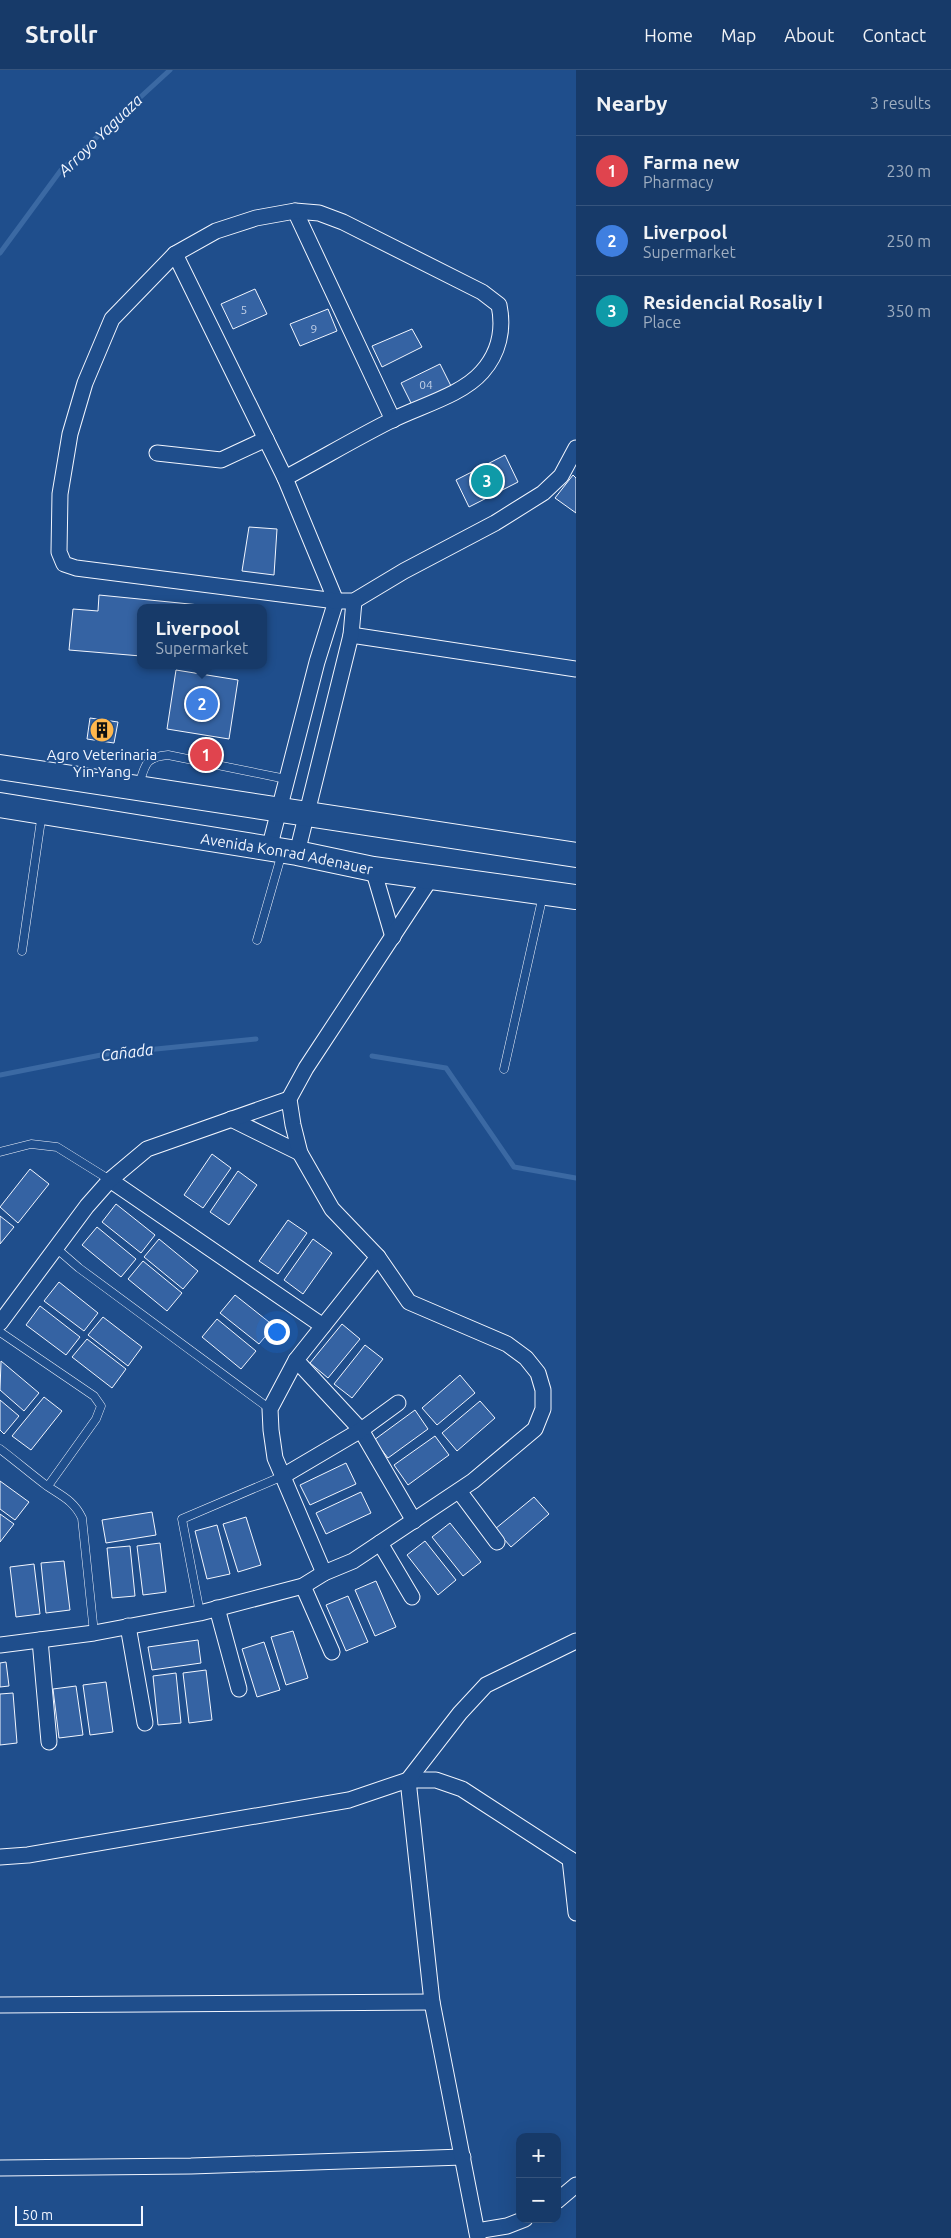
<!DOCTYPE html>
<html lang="en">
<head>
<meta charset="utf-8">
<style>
	body { margin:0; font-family:Ubuntu,sans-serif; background:#20416f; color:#f1f3f6 }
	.controls { position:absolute; right:15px; bottom:15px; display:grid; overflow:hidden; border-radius:10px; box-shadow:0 5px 20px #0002 }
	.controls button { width:45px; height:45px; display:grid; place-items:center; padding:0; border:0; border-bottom:1px solid #36547d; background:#173a69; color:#f1f3f6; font:25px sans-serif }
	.scale { position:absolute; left:15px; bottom:12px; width:128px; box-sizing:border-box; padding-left:5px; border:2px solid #f2f6ff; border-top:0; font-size:14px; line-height:18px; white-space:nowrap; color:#f2f6ff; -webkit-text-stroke:4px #1f4e8c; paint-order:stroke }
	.you { position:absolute; left:276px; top:1261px; width:18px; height:18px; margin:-12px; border:4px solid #fff; border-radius:50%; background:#1a73e8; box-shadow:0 0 0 8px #1a73e833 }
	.badge { display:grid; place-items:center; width:32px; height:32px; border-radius:50%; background:#ffb74d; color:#fff; font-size:16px; font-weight:700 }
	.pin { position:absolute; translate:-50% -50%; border:2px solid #fff; box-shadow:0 1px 5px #0006 }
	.popup { position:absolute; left:137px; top:534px; width:130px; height:65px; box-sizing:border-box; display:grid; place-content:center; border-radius:10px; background:#173a69; filter:drop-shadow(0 1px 4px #0005); font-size:16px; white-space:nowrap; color:#9eadc0 }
	.popup b { font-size:19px; color:#f1f3f6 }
	.popup::after { content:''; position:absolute; left:50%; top:100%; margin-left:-10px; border:10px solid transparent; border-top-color:#173a69 }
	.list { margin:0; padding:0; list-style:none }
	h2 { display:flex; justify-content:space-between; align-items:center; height:65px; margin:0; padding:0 20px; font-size:21px }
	h2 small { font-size:16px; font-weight:400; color:#9eadc0 }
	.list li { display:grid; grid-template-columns:32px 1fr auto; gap:15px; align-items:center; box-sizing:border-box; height:70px; padding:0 20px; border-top:1px solid #36547d }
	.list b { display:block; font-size:19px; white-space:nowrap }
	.list p { margin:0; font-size:16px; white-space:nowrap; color:#9eadc0 }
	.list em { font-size:16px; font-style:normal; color:#9eadc0 }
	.map { position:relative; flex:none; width:576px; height:2168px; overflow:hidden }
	header { display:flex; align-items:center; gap:30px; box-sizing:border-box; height:70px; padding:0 25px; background:#173a69; border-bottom:1px solid #36547d }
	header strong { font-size:24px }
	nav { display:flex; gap:28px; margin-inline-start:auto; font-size:18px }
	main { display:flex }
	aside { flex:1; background:#173a69 }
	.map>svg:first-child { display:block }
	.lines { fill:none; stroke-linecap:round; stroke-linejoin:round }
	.stream { stroke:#3b69a3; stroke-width:5 }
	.building { fill:#3563a3; stroke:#f2f6ff }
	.service-casing { stroke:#f2f6ff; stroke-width:9 }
	.minor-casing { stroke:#f2f6ff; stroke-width:17 }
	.primary-casing { stroke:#f2f6ff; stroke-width:26 }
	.service { stroke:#1f4e8c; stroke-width:8 }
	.minor { stroke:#1f4e8c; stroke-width:15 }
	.primary { stroke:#1f4e8c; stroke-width:24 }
	.labels { text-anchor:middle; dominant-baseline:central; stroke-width:4; stroke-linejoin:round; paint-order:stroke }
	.number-label { font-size:12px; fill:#c3d1e8 }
	.poi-label { font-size:15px; fill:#f2f6ff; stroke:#1f4e8c }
	.street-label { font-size:15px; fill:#f2f6ff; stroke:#1f4e8c }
	.water-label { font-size:16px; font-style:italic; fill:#f2f6ff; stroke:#1f4e8c }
</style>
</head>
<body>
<header>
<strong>Strollr</strong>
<nav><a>Home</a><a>Map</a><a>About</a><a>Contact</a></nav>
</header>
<main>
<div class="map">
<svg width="576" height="2168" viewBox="0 0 576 2168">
	<rect width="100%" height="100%" fill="#1f4e8c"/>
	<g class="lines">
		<g class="stream">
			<path d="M0,183L61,100L170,0"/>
			<path d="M372,986L446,998L514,1097L576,1108"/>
			<path d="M0,1005L106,984L256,969"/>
		</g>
	</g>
	<g class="building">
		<path d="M255,219L267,244L233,259L221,234Z"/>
		<path d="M328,239L337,261L300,276L290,254Z"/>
		<path d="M412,259L422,277L382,297L372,276Z"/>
		<path d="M440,294L451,316L412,335L401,313Z"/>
		<path d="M505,385L518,412L469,437L456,410Z"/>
		<path d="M573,405L576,408V443L555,428Z"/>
		<path d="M249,457L277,459L274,505L242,501Z"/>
		<path d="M99,525L230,538H141V586L69,580L73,539L98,541Z"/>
		<path d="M176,600L238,610L229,669L167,659Z"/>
		<path d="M90,648L118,652L114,673L87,669Z"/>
		<path d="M212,1084L231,1098L203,1138L184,1125Z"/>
		<path d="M30,1099L49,1114L18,1153L0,1137Z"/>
		<path d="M238,1101L257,1115L229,1155L210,1142Z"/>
		<path d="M116,1134L155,1165L141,1183L102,1152Z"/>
		<path d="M0,1146L14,1157L0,1174Z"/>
		<path d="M288,1150L307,1163L278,1204L259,1191Z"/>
		<path d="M97,1157L136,1189L121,1207L82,1175Z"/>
		<path d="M159,1169L198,1201L183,1219L144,1187Z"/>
		<path d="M313,1169L332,1183L303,1224L284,1210Z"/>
		<path d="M143,1191L182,1223L167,1241L128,1209Z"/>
		<path d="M59,1212L98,1243L84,1261L44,1231Z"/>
		<path d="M235,1225L274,1256L259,1274L220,1243Z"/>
		<path d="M40,1236L80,1267L66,1285L26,1255Z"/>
		<path d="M103,1247L142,1277L128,1296L88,1265Z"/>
		<path d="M217,1249L256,1281L241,1299L202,1267Z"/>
		<path d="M342,1254L360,1269L328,1308L310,1293Z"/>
		<path d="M87,1269L126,1299L112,1318L72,1287Z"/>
		<path d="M365,1275L383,1289L352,1328L334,1314Z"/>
		<path d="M1,1291L39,1323L24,1341L0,1320Z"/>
		<path d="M460,1305L475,1323L437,1355L422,1338Z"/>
		<path d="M44,1327L62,1341L31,1380L12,1366Z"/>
		<path d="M0,1330L19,1346L4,1364L0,1360Z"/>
		<path d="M480,1331L495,1348L457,1381L442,1363Z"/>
		<path d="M415,1340L428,1359L388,1388L374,1370Z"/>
		<path d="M435,1366L449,1385L408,1415L394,1395Z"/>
		<path d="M346,1393L356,1414L310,1435L300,1415Z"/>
		<path d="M0,1411L29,1432L15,1450L0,1439Z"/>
		<path d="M361,1422L371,1443L326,1464L316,1443Z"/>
		<path d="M534,1427L549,1444L511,1477L495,1459Z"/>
		<path d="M152,1442L156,1465L106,1473L102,1450Z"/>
		<path d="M0,1444L14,1454L0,1472Z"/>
		<path d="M246,1447L261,1495L238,1502L223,1454Z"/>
		<path d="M450,1453L481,1492L463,1506L432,1467Z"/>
		<path d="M217,1455L230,1504L207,1509L195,1461Z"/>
		<path d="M425,1471L456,1510L438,1525L407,1485Z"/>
		<path d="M160,1473L166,1522L143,1525L137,1476Z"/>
		<path d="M130,1476L135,1526L112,1528L107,1478Z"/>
		<path d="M64,1491L70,1540L46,1543L41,1493Z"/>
		<path d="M34,1494L40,1544L16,1547L10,1497Z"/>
		<path d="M376,1511L396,1557L375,1566L355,1520Z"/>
		<path d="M348,1526L368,1572L346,1581L326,1535Z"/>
		<path d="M293,1561L308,1608L286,1615L271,1567Z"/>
		<path d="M198,1570L201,1593L152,1600L148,1577Z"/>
		<path d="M264,1572L280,1620L257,1627L242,1579Z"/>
		<path d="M6,1592L9,1616L0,1617V1593Z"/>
		<path d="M206,1600L212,1650L189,1653L183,1603Z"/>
		<path d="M176,1603L181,1653L158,1655L153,1606Z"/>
		<path d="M106,1612L113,1662L90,1665L83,1615Z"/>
		<path d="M76,1616L83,1665L59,1668L53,1619Z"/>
		<path d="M13,1623L17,1673L0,1675V1624Z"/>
	</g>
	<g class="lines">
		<defs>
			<g id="service">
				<path d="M139,715C145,695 145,687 168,685L286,709"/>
				<path d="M257,870L282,783"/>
				<path d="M22,881L42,743"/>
				<path d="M504,999L543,825"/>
				<path d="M0,1082L31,1074L57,1077L110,1110"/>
				<path d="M56,1178L79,1198L270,1339"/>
				<path d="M0,1262L94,1326L101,1336L96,1349L48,1416"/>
				<path d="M0,1379C16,1391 31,1404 47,1416C62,1426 74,1431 82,1448L94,1563"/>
				<path d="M200,1543L182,1449L283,1406"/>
			</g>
			<g id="minor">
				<path d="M295,141L393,350"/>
				<path d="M175,184L285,408L336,531L317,592L269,779"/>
				<path d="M157,383L221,390L266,369"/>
				<path d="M285,408C321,389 356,368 392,350C420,336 462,325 482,302C499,283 504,259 499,235L482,222L343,152L319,143L295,141L256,148L216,161L175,184L112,249L85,313L70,364L60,424L59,482L64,494L76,498L336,531H354L404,501L495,453L543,423L561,406L576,378"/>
				<path d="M351,565L576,599"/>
				<path d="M297,783L351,565L354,531"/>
				<path d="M373,799L393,867"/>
				<path d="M231,1049L300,1083"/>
				<path d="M110,1110L323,1256"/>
				<path d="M0,1253L87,1136L110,1110L147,1079L289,1029"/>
				<path d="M296,1290L361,1360L414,1451"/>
				<path d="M283,1406L361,1360L398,1333"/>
				<path d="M459,1421L497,1472"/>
				<path d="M380,1473L412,1527"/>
				<path d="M324,1503L275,1388L271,1360L270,1339L296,1290L378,1187"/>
				<path d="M303,1516L332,1582"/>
				<path d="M217,1538L239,1619"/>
				<path d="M128,1556L145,1653"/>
				<path d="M40,1570L49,1672"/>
				<path d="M0,1575L94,1563L200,1543L303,1516L324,1503L353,1491L473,1411L535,1359L543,1339V1320L538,1303L526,1288L507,1274L409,1232L378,1187L332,1139L300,1083L293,1055L289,1029L306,998L431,808"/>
				<path d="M0,1787L28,1785L349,1730L408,1710H436L462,1719L576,1793"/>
				<path d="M570,1789L576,1843"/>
				<path d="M0,1935L432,1932"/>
				<path d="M0,2098L191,2096L463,2087"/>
				<path d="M557,2131L576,2115"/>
				<path d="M477,2161L507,2156L525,2149"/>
				<path d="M478,2168L432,1932L408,1710L460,1643L486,1615L576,1571"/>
			</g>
			<g id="primary">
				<path d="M0,697L576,785"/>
				<path id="s1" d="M0,735L297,783L373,799L576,827"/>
			</g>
		</defs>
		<use href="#service" class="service-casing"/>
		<use href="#minor" class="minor-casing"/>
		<use href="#primary" class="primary-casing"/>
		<use href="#service" class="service"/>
		<use href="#minor" class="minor"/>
		<use href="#primary" class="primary"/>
	</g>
	<defs>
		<symbol id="building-disc" viewBox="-11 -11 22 22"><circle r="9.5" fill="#ffb74d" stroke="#1f4e8c"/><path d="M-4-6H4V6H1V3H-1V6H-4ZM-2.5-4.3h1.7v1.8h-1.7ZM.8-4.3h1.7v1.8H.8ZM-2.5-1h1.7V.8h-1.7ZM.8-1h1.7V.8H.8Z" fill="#111"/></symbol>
	</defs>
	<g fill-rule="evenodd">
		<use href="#building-disc" x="88" y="646" width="28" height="28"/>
	</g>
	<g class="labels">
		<g class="number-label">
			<text x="244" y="239">5</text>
			<text x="314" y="258">9</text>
			<text x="426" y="314">04</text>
		</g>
		<g class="poi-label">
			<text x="102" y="684">Agro Veterinaria<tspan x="102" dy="17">Yin-Yang</tspan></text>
		</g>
		<g class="street-label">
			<text stroke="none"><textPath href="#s1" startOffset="291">Avenida Konrad Adenauer</textPath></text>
		</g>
		<g class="water-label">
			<text transform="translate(100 65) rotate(-44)">Arroyo Yaguaza</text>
			<text transform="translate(127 982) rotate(-7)">Cañada</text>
		</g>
	</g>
</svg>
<div class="controls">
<button>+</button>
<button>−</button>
</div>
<div class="scale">50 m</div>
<div class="you"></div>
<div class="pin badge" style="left:206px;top:685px;background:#e0444e">1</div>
<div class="pin badge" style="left:202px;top:634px;background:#3f7fe0">2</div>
<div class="popup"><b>Liverpool</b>Supermarket</div>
<div class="pin badge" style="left:487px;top:411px;background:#0f9aa8">3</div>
</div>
<aside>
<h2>Nearby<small>3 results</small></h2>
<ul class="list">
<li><span class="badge" style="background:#e0444e">1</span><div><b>Farma new</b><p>Pharmacy</p></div><em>230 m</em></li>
<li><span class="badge" style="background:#3f7fe0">2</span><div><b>Liverpool</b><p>Supermarket</p></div><em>250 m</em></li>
<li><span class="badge" style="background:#0f9aa8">3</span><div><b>Residencial Rosaliy I</b><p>Place</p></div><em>350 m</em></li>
</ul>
</aside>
</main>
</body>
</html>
